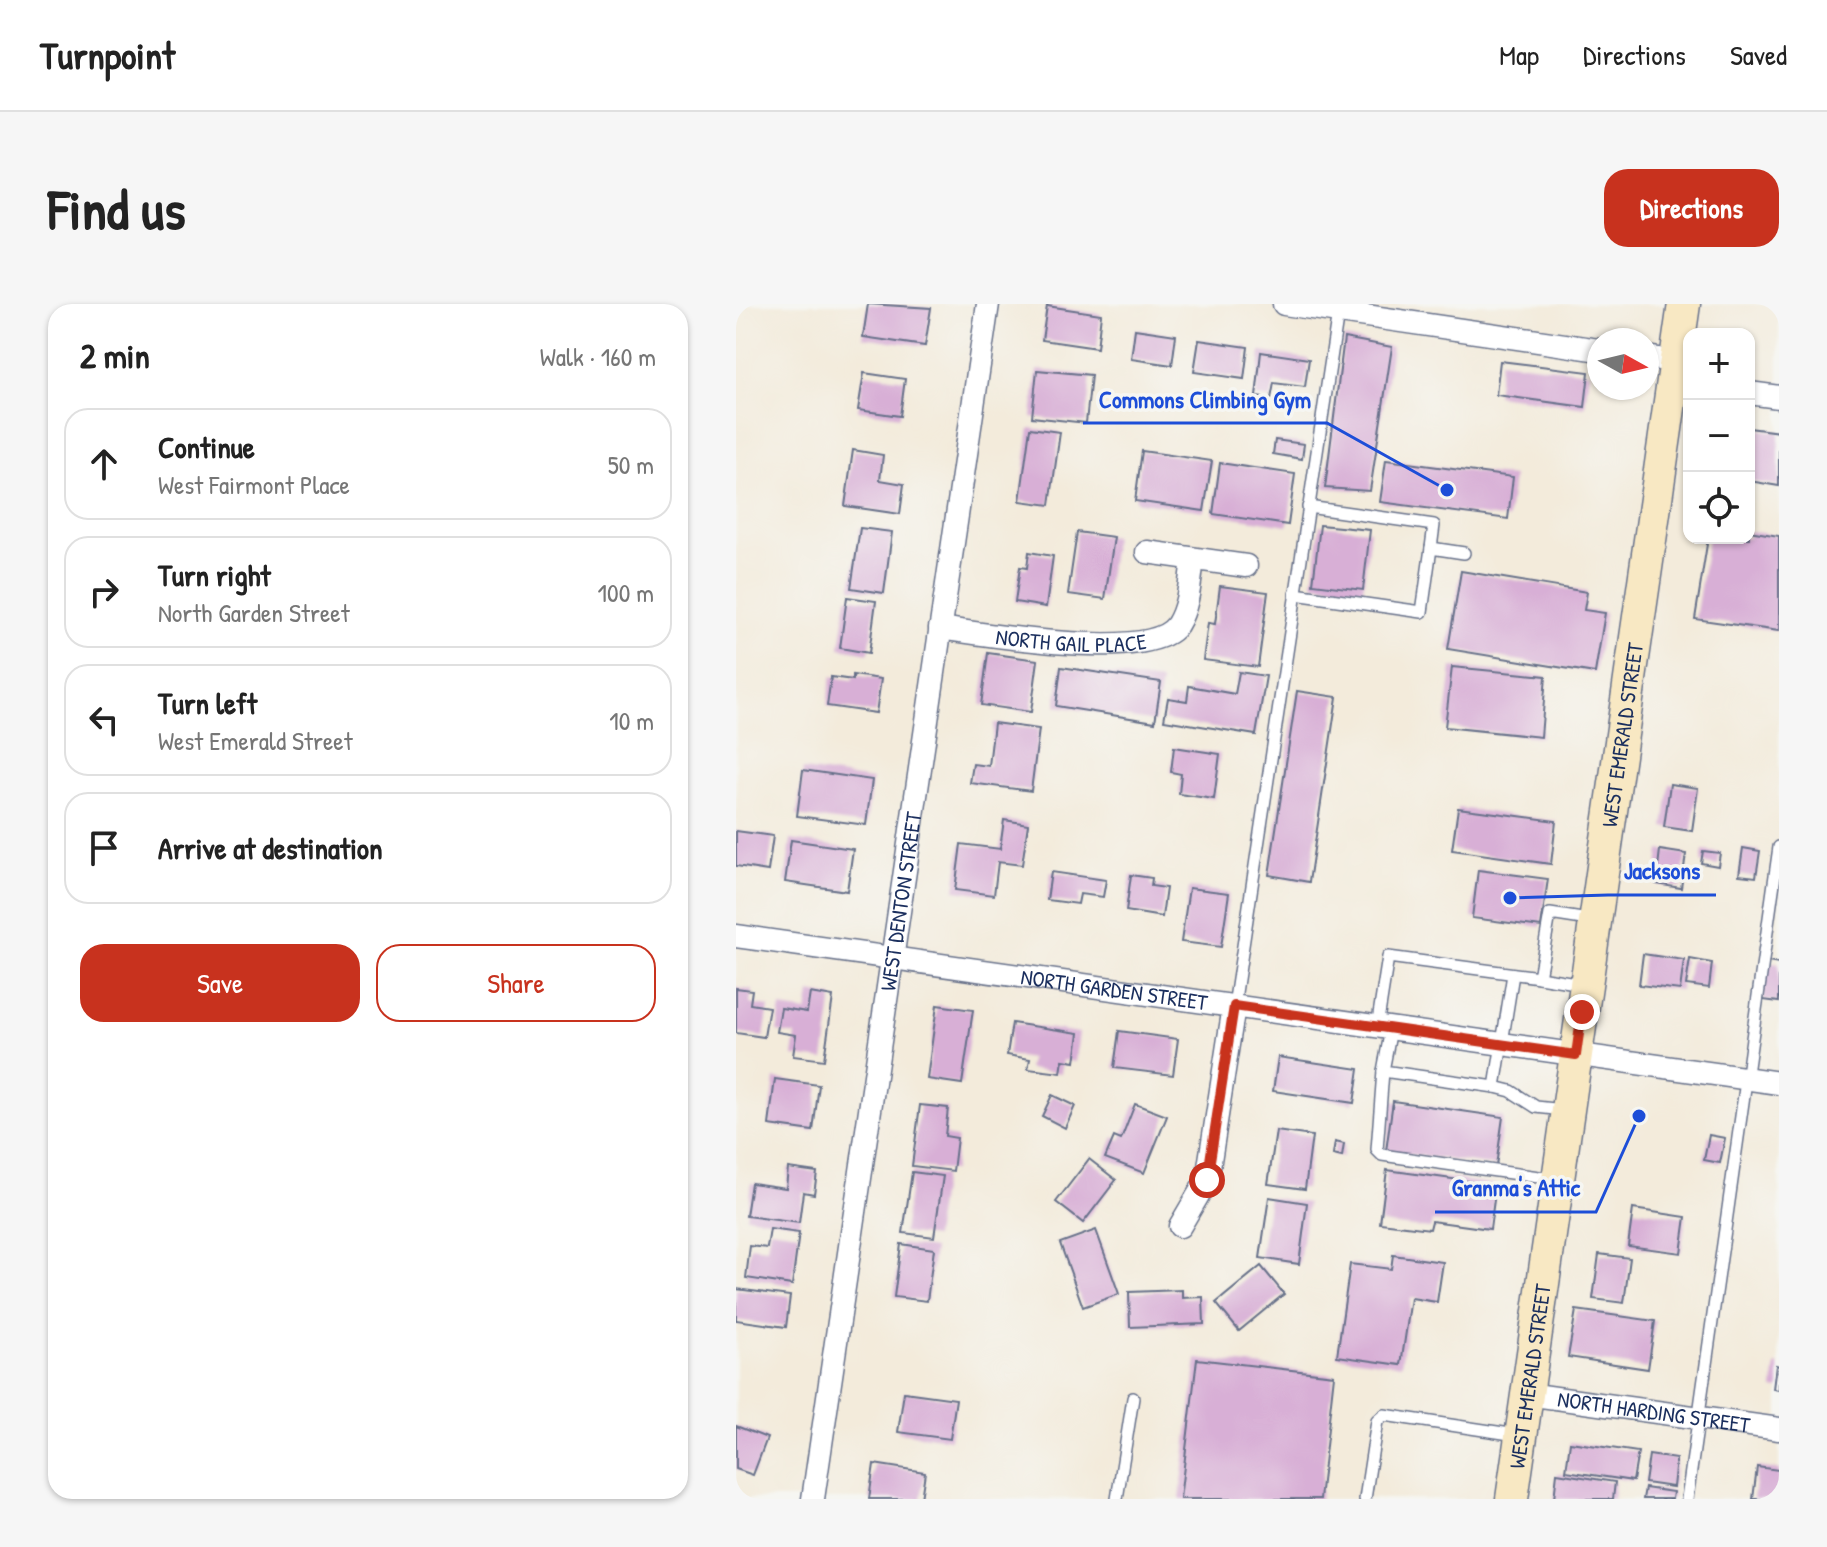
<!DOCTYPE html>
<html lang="en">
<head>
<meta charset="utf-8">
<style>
	body { margin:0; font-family:"Patrick Hand",sans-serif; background:#f6f6f6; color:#222 }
	.controls { position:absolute; right:24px; top:24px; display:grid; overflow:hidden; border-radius:16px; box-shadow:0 2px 6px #0004 }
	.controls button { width:72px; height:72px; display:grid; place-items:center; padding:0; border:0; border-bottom:2px solid #e0e0e0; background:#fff; color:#222; font:40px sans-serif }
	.compass { position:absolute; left:851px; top:24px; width:72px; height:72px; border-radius:50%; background:#fff; box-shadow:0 2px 6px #0004; rotate:98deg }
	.stop { position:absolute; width:24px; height:24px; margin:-18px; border:6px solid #c8321e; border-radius:50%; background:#fff }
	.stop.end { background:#c8321e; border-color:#fff; box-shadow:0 2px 8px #0008 }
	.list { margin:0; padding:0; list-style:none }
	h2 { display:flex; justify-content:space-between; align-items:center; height:104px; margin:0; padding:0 32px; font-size:34px }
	h2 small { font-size:26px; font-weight:400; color:#767676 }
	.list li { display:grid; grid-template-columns:52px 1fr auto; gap:24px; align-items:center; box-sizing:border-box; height:112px; margin:0 16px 16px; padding:0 16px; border:2px solid #e0e0e0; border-radius:24px }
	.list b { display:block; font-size:30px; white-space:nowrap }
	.list p { margin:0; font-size:26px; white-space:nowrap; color:#767676 }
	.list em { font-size:26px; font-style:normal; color:#767676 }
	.actions { display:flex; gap:16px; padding:24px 32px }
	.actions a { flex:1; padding:18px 0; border:2px solid #c8321e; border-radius:24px; text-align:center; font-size:28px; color:#c8321e }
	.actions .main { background:#c8321e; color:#fff }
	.icon { flex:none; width:44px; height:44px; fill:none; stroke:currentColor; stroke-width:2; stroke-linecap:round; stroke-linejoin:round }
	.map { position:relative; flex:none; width:1043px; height:1195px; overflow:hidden; border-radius:24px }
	header { display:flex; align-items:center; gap:48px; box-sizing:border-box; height:112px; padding:0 40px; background:#fff; border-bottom:2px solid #e0e0e0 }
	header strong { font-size:38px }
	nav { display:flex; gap:44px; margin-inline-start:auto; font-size:28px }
	.intro { display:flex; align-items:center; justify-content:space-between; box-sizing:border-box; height:192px; padding:0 48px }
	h1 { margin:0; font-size:56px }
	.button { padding:20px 36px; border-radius:24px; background:#c8321e; color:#fff; font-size:28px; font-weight:700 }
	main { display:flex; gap:48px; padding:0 48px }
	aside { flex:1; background:#fff; border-radius:24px; box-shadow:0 2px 6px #0004 }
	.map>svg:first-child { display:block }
	.building { fill:#d8afd6 }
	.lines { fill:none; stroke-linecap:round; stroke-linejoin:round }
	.lane-casing { stroke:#67718a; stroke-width:14 }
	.street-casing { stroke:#67718a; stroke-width:25 }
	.secondary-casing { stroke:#67718a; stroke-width:35 }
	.lane { stroke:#fff; stroke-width:11 }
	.street { stroke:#fff; stroke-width:22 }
	.secondary { stroke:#f8e8c3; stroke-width:32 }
	.route { stroke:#c8321e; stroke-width:10 }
	.labels { text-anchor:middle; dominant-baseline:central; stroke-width:7; stroke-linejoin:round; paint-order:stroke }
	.street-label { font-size:22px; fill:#1b2f5e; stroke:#f6f6f2 }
	.leader { fill:none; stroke:#1d4ed8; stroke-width:3 }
	.callout-dot { fill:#1d4ed8; stroke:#f6f6f2; stroke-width:3 }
	.callout-label { font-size:24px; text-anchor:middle; font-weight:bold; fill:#1d4ed8; stroke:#f6f6f2; stroke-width:7; stroke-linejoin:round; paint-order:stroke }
</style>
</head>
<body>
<header>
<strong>Turnpoint</strong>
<nav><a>Map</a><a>Directions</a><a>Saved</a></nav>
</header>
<div class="intro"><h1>Find us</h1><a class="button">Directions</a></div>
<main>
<aside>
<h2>2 min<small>Walk · 160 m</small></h2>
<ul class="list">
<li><svg class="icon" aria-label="ahead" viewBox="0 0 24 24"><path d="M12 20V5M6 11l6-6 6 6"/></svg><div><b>Continue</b><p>West Fairmont Place</p></div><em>50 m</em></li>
<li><svg class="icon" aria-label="right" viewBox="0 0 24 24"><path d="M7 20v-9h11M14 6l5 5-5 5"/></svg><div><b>Turn right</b><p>North Garden Street</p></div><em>100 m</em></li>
<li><svg class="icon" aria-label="left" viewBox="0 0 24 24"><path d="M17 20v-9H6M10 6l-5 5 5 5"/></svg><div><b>Turn left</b><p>West Emerald Street</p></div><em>10 m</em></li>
<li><svg class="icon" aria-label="arrive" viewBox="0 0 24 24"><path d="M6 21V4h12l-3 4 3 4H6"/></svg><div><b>Arrive at destination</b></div></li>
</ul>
<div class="actions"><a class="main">Save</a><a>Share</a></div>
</aside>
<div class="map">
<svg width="1043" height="1195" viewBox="0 0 1043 1195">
	<rect width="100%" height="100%" fill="#f6f6f2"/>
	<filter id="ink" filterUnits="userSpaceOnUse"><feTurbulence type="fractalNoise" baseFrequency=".0125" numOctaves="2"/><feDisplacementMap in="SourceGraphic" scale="16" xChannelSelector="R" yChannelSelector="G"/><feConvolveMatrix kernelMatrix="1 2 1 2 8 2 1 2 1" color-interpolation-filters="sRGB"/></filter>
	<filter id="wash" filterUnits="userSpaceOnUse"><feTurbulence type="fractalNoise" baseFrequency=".006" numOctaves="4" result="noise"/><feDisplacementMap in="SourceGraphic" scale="32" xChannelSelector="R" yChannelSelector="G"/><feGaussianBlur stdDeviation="1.8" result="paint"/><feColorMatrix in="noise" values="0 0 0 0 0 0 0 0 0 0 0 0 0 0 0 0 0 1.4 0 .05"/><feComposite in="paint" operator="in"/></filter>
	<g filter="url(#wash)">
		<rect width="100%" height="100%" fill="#f3ebdb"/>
		<g id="blocks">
			<g class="building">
				<path d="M132,0L195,4L189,42L127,33Z"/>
				<path d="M311,2L365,10L361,44L306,36Z"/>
				<path d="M399,25L440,31L436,61L395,55Z"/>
				<path d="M608,34L656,43L634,187L589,184Z"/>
				<path d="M463,36L512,43L508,75L458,68Z"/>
				<path d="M525,48L573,55L569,83L538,79L535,95L520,93Z"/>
				<path d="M764,57L853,68L849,103L760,91Z"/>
				<path d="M301,66L355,71L350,119L296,113Z"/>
				<path d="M128,69L169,75L164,112L122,106Z"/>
				<path d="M294,124L324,128L314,201L284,197Z"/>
				<path d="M1013,124L1043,128V182L1013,177Z"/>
				<path d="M539,136L568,140L566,155L537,150Z"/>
				<path d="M117,146L147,151L144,176L168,180L164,210L109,202Z"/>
				<path d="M406,147L476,157L468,207L399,197Z"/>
				<path d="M650,156L777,173L772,215L644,198Z"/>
				<path d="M484,159L559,170L552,221L477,210Z"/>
				<path d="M584,221L634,226L627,286L577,280Z"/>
				<path d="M124,224L156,228L148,289L115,284Z"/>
				<path d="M1013,227L1043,232V327L959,315L972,234H1013Z"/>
				<path d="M341,228L378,233L369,295L332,290Z"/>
				<path d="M293,248L317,252L310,303L279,298L284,263L291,264Z"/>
				<path d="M725,267L851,288L848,306L869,309L859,369L712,345Z"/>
				<path d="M484,282L532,288L522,363L467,356L472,319L479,320Z"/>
				<path d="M111,293L140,297L133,349L104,344Z"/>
				<path d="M252,349L302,356L295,408L245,401Z"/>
				<path d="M325,363L425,378L419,418L320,402Z"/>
				<path d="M716,363L810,372L805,433L709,423Z"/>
				<path d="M503,368L530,372L520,431L428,416L432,394L451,397L453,382L499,390Z"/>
				<path d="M117,371L145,375L140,409L91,402L95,373L117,376Z"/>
				<path d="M561,387L601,393L573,578L533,571Z"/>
				<path d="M258,419L303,425L295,487L234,479L237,460L253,462Z"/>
				<path d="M438,443L484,450L478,495L443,490L445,470L435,468Z"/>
				<path d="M67,466L136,476L130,521L61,512Z"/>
				<path d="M934,480L962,484L956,527L928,523Z"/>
				<path d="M722,504L820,517L815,560L716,546Z"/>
				<path d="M268,516L292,520L286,561L262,558L258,591L219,586L225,540L264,545Z"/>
				<path d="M0,527L37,532L32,567L0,562Z"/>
				<path d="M55,536L117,545L111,587L49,578Z"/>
				<path d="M1007,544L1024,547L1020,573L1003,571Z"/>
				<path d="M924,546L950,550L945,584L920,580Z"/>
				<path d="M967,547L984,549L982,562L965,559Z"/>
				<path d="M742,566L812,575L805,623L736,614Z"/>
				<path d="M315,568L370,576L367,593L344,590L342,600L311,596Z"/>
				<path d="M395,571L416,574L415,582L430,584L426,613L390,607Z"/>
				<path d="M453,584L493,589L485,643L445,638Z"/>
				<path d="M907,650L948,656L944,686L903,681Z"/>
				<path d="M954,655L976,659L973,684L950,681Z"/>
				<path d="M1032,658L1043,660V698L1027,696Z"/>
				<path d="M0,684L16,686L14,700L33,703L28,733L0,729Z"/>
				<path d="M74,689L97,693L88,756L57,752L60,731L41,728L45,704L71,708Z"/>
				<path d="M201,701L237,706L226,780L191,775Z"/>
				<path d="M276,719L343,729L339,758L327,756L325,769L292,765L294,755L271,751Z"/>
				<path d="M383,727L442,735L437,771L378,764Z"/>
				<path d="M542,753L623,765L618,799L537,787Z"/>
				<path d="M39,775L83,781L77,827L33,821Z"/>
				<path d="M316,791L339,802L329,824L306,812Z"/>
				<path d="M657,797L767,813L760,862L650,847Z"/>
				<path d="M399,800L431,812L408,869L369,854L378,833L385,836Z"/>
				<path d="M184,801L212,804L209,832L221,834L217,867L176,862Z"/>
				<path d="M540,827L576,832L569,885L532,880Z"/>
				<path d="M973,831L989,834L984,859L968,856Z"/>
				<path d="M599,838L608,840L606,853L597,851Z"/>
				<path d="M353,855L380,876L347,919L320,898Z"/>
				<path d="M52,864L81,868L78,890L67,888L63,919L10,912L15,879L50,884Z"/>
				<path d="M651,866L760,881L754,925L696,917L694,925L644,919Z"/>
				<path d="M176,868L207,872L198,933L167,929Z"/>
				<path d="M533,893L571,899L563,960L524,954Z"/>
				<path d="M897,905L950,913L945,949L892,942Z"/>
				<path d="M34,925L63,929L56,981L10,974L14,942L31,944Z"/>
				<path d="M360,926L383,990L347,1003L324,939Z"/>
				<path d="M165,940L198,945L191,997L158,993Z"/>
				<path d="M863,950L894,954L888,999L857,995Z"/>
				<path d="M657,951L707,958L701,998L675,994L665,1061L601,1052L614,960L655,965Z"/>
				<path d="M525,962L548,990L503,1027L480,999Z"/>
				<path d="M0,985L54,992L50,1023L0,1016Z"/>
				<path d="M446,986V994L467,993L468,1020L394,1023L393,988Z"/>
				<path d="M840,1006L919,1017L912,1065L832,1053Z"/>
				<path d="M461,1055L598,1071L584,1195H444Z"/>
				<path d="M1040,1061L1043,1062V1086L1037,1085Z"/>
				<path d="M168,1088L220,1095L214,1135L162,1128Z"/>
				<path d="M0,1122L31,1134L17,1171L0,1165Z"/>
				<path d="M834,1138L902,1148L897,1177L830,1167Z"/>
				<path d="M913,1151L940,1155L937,1183L909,1179Z"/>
				<path d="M138,1160L189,1168L185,1195H133Z"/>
				<path d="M1021,1163L1043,1166V1195H1017Z"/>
				<path d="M821,1169L879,1178L877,1195H818Z"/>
				<path d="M909,1184L937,1188L936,1195H907Z"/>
			</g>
		</g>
	</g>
	<g filter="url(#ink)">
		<use href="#blocks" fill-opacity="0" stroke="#67718a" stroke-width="2"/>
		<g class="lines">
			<defs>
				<g id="lane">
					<path d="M572,203L698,221L695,244"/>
					<path d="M559,290L686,308L695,244L728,249"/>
					<path d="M803,673L846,680"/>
					<path d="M498,702L602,8"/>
					<path d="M641,723L652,653L803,673L814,610L859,617"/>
					<path d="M655,725L647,767L759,783L777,670"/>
					<path d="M647,767L641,846L646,851L817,875"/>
					<path d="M759,783L775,787L800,803L828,806"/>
					<path d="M381,1195L397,1094"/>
					<path d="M629,1195L641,1117L648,1111L781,1131"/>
					<path d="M951,1195L1043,543"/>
				</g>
				<g id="street">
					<path d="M548,0L863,46"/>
					<path d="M911,53L940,58"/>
					<path d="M1013,89L1043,93"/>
					<path d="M411,248L510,262"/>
					<path id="s1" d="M204,324C248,330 415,359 441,321C453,302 454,276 457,255"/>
					<path id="s2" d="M0,632L1043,779"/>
					<path d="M444,922L471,876L498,702"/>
					<path id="s3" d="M791,1090L1043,1125"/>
					<path id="s4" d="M77,1195L252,0"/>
				</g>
				<g id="secondary">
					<path id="s5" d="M776,1195L948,0"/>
				</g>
			</defs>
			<use href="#lane" class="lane-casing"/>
			<use href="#street" class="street-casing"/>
			<use href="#secondary" class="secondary-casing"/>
			<use href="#lane" class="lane"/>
			<use href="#street" class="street"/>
			<use href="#secondary" class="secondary"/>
		</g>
	</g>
	<g class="lines" filter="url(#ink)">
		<path class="route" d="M471,876L498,702L840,751L846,708"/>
	</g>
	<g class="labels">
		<g class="street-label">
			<text stroke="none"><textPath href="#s1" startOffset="132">NORTH GAIL PLACE</textPath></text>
			<text stroke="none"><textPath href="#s5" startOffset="772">WEST EMERALD STREET</textPath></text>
			<text stroke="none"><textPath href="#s4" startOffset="604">WEST DENTON STREET</textPath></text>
			<text stroke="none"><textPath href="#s2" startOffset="382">NORTH GARDEN STREET</textPath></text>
			<text stroke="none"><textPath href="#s5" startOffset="124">WEST EMERALD STREET</textPath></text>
			<text stroke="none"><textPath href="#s3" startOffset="128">NORTH HARDING STREET</textPath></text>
		</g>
	</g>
	<path class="leader" d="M711 186L591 119H347M774 594L872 591H980M903 812L860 908H699"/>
	<g class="callout-dot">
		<circle cx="711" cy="186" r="8"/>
		<circle cx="774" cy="594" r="8"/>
		<circle cx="903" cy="812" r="8"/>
	</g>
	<g class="callout-label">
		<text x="469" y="104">Commons Climbing Gym</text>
		<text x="926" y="575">Jacksons</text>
		<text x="780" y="892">Granma's Attic</text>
	</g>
</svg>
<div class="controls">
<button>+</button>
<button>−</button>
<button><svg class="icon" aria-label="locate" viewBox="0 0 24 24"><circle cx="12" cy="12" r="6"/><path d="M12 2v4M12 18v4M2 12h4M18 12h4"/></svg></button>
</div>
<svg class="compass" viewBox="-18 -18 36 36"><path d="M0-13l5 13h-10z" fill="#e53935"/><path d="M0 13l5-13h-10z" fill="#767676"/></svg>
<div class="stop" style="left:471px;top:876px"></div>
<div class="stop end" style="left:846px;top:708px"></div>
</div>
</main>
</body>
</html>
